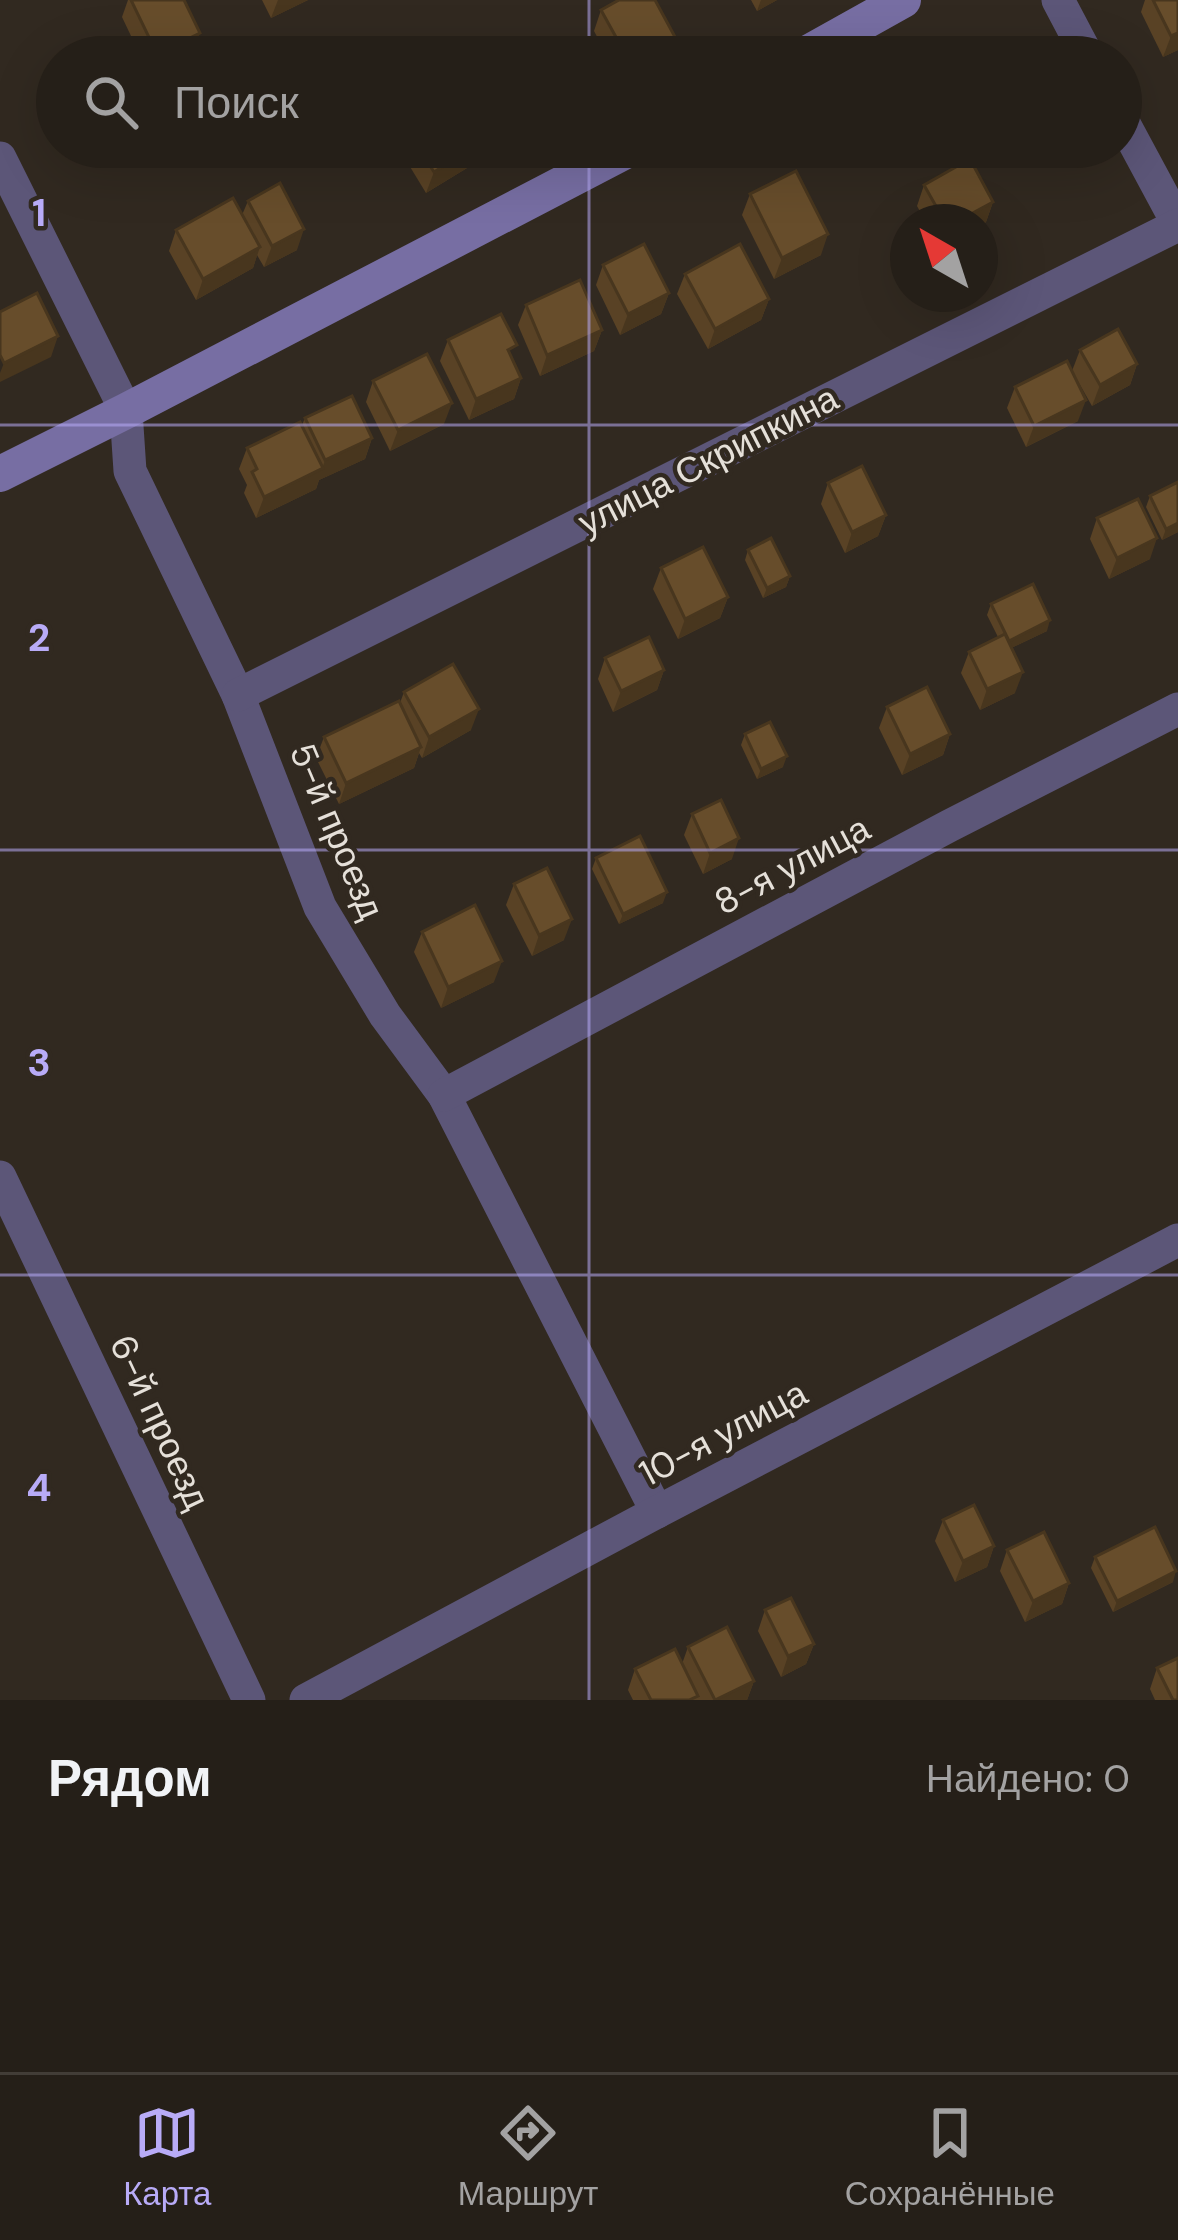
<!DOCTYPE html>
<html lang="ru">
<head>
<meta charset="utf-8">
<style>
	body { margin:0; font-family:"DM Sans",sans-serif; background:#312c25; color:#f1f3f6 }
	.compass { position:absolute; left:890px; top:204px; width:108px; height:108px; border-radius:50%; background:#251f18; box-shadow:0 12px 48px #0002; rotate:321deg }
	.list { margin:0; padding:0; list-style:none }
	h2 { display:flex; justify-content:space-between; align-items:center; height:156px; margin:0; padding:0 48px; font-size:51px }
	h2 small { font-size:39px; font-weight:400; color:#a3a2a2 }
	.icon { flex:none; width:66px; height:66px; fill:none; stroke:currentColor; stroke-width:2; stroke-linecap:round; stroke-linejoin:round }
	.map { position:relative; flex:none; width:1178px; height:1700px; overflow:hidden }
	.search { position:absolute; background:#251f18; box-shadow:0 12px 48px #0002; left:36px; right:36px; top:36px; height:132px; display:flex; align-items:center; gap:30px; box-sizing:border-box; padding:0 42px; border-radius:66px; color:#a3a2a2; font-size:45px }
	.sheet { height:372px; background:#251f18 }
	nav { display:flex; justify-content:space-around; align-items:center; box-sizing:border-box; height:168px; border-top:3px solid #423d37; background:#251f18; font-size:33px; color:#a3a2a2 }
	nav a { display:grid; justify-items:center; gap:6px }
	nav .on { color:#b8abf7 }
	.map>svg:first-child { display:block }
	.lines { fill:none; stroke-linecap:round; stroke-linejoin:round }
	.street { stroke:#5c5678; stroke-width:33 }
	.secondary { stroke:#776ea3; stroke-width:36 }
	.wall { fill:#594225 }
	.shaded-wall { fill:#48361e }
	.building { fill:#674d2b; stroke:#48361e; stroke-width:3 }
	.grid { fill:none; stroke:#b8abf7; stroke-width:3; stroke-opacity:0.55 }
	.labels { text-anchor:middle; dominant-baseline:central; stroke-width:9; stroke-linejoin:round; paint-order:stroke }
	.street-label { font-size:36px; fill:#e5e0d9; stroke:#312920 }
	.grid-label { font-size:39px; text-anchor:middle; font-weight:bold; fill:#b8abf7; stroke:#312920; stroke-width:9; stroke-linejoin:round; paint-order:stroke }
</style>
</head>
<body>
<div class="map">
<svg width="1178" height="1700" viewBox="0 0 1178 1700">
	<rect width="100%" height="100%" fill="#312920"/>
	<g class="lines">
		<g class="street">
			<path d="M1058,0L1088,57"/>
			<path d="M1121,118L1178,224"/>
			<path d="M0,158L126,411L130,471L238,695L320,907L385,1015L444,1095L657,1512"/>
			<path d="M238,695L1178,225"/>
			<path d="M444,1095L949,826L1178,709"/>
			<path d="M0,1177L249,1700"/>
			<path d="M306,1700L657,1512L1178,1240"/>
		</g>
		<g class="secondary">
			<path d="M801,57L903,0"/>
			<path d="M0,474L126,411L633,147"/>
		</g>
	</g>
	<g class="wall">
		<path d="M128,0H184L193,53L186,57H141L122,17Z"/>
		<path d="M262,0H308L271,18Z"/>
		<path d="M751,0H777L757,11Z"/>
		<path d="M1145,0H1178V50L1163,57L1141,12Z"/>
		<path d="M601,10L668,57H608L594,31Z"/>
		<path d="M398,147H475L467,168L426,193Z"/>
		<path d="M924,185L993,202L986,222L980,226V222H926L917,206Z"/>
		<path d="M750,194L821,255L774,279L742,215Z"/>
		<path d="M248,201L297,250L264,267L257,255L253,268L196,300L169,251L176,230L242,215Z"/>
		<path d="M603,265L669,293L661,314L620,335L596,285Z"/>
		<path d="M685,274L769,299L761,320L708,349L677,294Z"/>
		<path d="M526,305L602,330L594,351L540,376L518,325Z"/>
		<path d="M448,340L512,358L521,378L514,399L469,420L440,361Z"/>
		<path d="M1080,350L1137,364L1130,385L1092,406L1072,371Z"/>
		<path d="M373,381L444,424L390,451L366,402Z"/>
		<path d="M1015,387L1078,421L1026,447L1007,408Z"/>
		<path d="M305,418L372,438L365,459L319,480L316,489L256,518L244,493L247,485L239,469L247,448L302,425Z"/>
		<path d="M1178,482V532L1162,540L1146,507L1150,496Z"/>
		<path d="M828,483L886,515L878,536L845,553L821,504Z"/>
		<path d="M1097,518L1150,559L1109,579L1090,539Z"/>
		<path d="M748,550L790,576L786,587L763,598L745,560Z"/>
		<path d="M661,568L728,597L720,618L678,639L653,589Z"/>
		<path d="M991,604L1047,631L1011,648L1015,693L980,710L961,673L969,652L998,637L987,615Z"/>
		<path d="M605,658L664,670L657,690L613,712L598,679Z"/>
		<path d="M404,692L471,730L422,758L419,753L414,768L339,804L316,758L324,737L400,703Z"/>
		<path d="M887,707L950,734L943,755L902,775L879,728Z"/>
		<path d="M745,734L783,767L757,779L741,745Z"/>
		<path d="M692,814L732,859L703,874L684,835Z"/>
		<path d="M596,858L663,903L619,924L592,869Z"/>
		<path d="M514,884L564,940L532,956L506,905Z"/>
		<path d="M422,932L494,982L441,1008L414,952Z"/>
		<path d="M943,1520L994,1546L987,1567L955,1582L935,1541Z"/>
		<path d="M1007,1550L1069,1583L1062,1604L1025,1622L1000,1571Z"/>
		<path d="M1095,1557L1173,1582L1113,1612L1091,1568Z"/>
		<path d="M765,1610L814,1644L806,1664L781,1677L758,1631Z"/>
		<path d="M688,1647L754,1681L747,1700H633L628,1690L635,1669L682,1664Z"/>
		<path d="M1157,1668L1178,1700H1155L1150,1689Z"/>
	</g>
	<g class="shaded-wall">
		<path d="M278,0H308L271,18Z"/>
		<path d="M761,0H777L757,11Z"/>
		<path d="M200,33L193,53L186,57H156L157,54Z"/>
		<path d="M1178,33V50L1163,57L1171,36Z"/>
		<path d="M675,37L668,57H637Z"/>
		<path d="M475,147L467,168L426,193L434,172Z"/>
		<path d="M993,202L986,222L980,226V222H956Z"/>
		<path d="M304,229L297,250L264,267L272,246Z"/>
		<path d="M828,234L821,255L774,279L782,258Z"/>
		<path d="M260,247L253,268L196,300L203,279Z"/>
		<path d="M669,293L661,314L620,335L628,314Z"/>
		<path d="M769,299L761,320L708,349L715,329Z"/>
		<path d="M602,330L594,351L540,376L547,355Z"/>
		<path d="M58,336L51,357L0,382V373L4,363Z"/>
		<path d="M1137,364L1130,385L1092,406L1100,385Z"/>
		<path d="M521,378L514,399L469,420L476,399Z"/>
		<path d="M1086,400L1078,421L1026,447L1034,426Z"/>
		<path d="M452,403L444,424L390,451L398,430Z"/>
		<path d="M372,438L365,459L319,480L316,489L256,518L264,497L322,469L325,460Z"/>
		<path d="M886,515L878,536L845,553L852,532Z"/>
		<path d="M1178,523V532L1162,540L1166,529Z"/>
		<path d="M1157,538L1150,559L1109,579L1117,558Z"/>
		<path d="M790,576L786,587L763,598L767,588Z"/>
		<path d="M728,597L720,618L678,639L685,619Z"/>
		<path d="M1050,620L1047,631L1005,651L1009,641Z"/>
		<path d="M664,670L657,690L613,712L621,691Z"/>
		<path d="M1023,672L1015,693L980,710L987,689Z"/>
		<path d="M479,709L471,730L422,758L429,737Z"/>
		<path d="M950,734L943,755L902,775L910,754Z"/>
		<path d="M421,747L414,768L339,804L346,783Z"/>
		<path d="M787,756L783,767L757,779L761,769Z"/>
		<path d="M739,838L732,859L703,874L710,853Z"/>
		<path d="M667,892L663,903L619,924L623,914Z"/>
		<path d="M572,919L564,940L532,956L539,935Z"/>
		<path d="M502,961L494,982L441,1008L448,987Z"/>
		<path d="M994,1546L987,1567L955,1582L963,1561Z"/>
		<path d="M1176,1571L1173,1582L1113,1612L1117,1601Z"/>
		<path d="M1069,1583L1062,1604L1025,1622L1033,1601Z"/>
		<path d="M814,1644L806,1664L781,1677L788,1656Z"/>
		<path d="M754,1681L747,1700H715Z"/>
	</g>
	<g class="building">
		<path d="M131,0H184L200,33L157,54Z"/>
		<path d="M619,0H655L675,37L637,57H627L601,10Z"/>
		<path d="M1153,0H1178V33L1171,36Z"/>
		<path d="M1029,47L1035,57H1010Z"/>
		<path d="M418,147H474L434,172Z"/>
		<path d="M970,159L993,202L956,222H945L924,185Z"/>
		<path d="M796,171L828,234L782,258L750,194Z"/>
		<path d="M280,183L304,229L272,246L248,201Z"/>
		<path d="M233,198L260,247L203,279L176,230Z"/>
		<path d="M644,244L669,293L628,314L603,265Z"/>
		<path d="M740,244L769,299L715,329L685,274Z"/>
		<path d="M580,280L602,330L547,355L526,305Z"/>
		<path d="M37,293L58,336L4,363L0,355V312Z"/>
		<path d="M501,314L517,345L508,350L521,378L476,399L448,340Z"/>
		<path d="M1118,329L1137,364L1100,385L1080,350Z"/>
		<path d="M427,354L452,403L398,430L373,381Z"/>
		<path d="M1067,361L1086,400L1034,426L1015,387Z"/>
		<path d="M352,396L372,438L325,460L305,418Z"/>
		<path d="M300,422L323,468L264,497L252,472L257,469L247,448Z"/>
		<path d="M862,466L886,515L852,532L828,483Z"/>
		<path d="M1178,482V523L1166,529L1150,496Z"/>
		<path d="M1138,499L1157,538L1117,558L1097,518Z"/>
		<path d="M771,538L790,576L767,588L748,550Z"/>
		<path d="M703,547L728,597L685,619L661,568Z"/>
		<path d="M1033,584L1050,620L1009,641L991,604Z"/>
		<path d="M1005,634L1023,672L987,689L969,652Z"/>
		<path d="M649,637L664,670L621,691L605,658Z"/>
		<path d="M453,664L479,709L429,737L404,692Z"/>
		<path d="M927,687L950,734L910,754L887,707Z"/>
		<path d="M399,701L421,747L346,783L324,737Z"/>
		<path d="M770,722L787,756L761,769L745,734Z"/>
		<path d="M721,800L739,838L710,853L692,814Z"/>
		<path d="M640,836L667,892L623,914L596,858Z"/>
		<path d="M547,868L572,919L539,935L514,884Z"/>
		<path d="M475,905L502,961L448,987L422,932Z"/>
		<path d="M974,1505L994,1546L963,1561L943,1520Z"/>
		<path d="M1155,1527L1176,1571L1117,1601L1095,1557Z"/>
		<path d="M1044,1532L1069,1583L1033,1601L1007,1550Z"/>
		<path d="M791,1598L814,1644L788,1656L765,1610Z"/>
		<path d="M727,1627L754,1681L715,1700L688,1647Z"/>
		<path d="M675,1649L698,1696L689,1700H651L635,1669Z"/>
		<path d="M1178,1658V1700H1173L1157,1668Z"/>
	</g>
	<path class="grid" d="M589,0V57M589,147V1700M0,425H1178M0,850H1178M0,1275H1178"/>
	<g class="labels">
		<g class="street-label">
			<text transform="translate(708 460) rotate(-27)">улица Скрипкина</text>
			<text transform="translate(337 831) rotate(67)">5-й проезд</text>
			<text transform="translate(792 865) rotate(-28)">8-я улица</text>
			<text transform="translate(160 1422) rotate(65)">6-й проезд</text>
			<text transform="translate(723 1433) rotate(-28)">10-я улица</text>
		</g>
	</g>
	<g class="grid-label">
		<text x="39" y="226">1</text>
		<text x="39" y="651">2</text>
		<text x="39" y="1076">3</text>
		<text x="39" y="1501">4</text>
	</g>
</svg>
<svg class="compass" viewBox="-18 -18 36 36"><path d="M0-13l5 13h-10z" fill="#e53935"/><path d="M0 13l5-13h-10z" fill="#a3a2a2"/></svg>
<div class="search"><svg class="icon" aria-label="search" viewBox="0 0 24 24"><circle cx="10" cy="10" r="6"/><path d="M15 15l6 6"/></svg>Поиск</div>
</div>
<section class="sheet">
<h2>Рядом<small>Найдено: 0</small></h2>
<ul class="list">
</ul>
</section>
<nav>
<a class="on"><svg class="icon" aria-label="map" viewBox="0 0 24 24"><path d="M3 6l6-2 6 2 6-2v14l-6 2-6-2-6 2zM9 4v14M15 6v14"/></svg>Карта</a>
<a><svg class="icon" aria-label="directions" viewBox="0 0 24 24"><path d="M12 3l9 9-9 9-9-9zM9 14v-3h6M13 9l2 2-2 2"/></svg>Маршрут</a>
<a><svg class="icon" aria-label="saved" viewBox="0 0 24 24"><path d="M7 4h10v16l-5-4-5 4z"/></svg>Сохранённые</a>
</nav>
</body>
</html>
